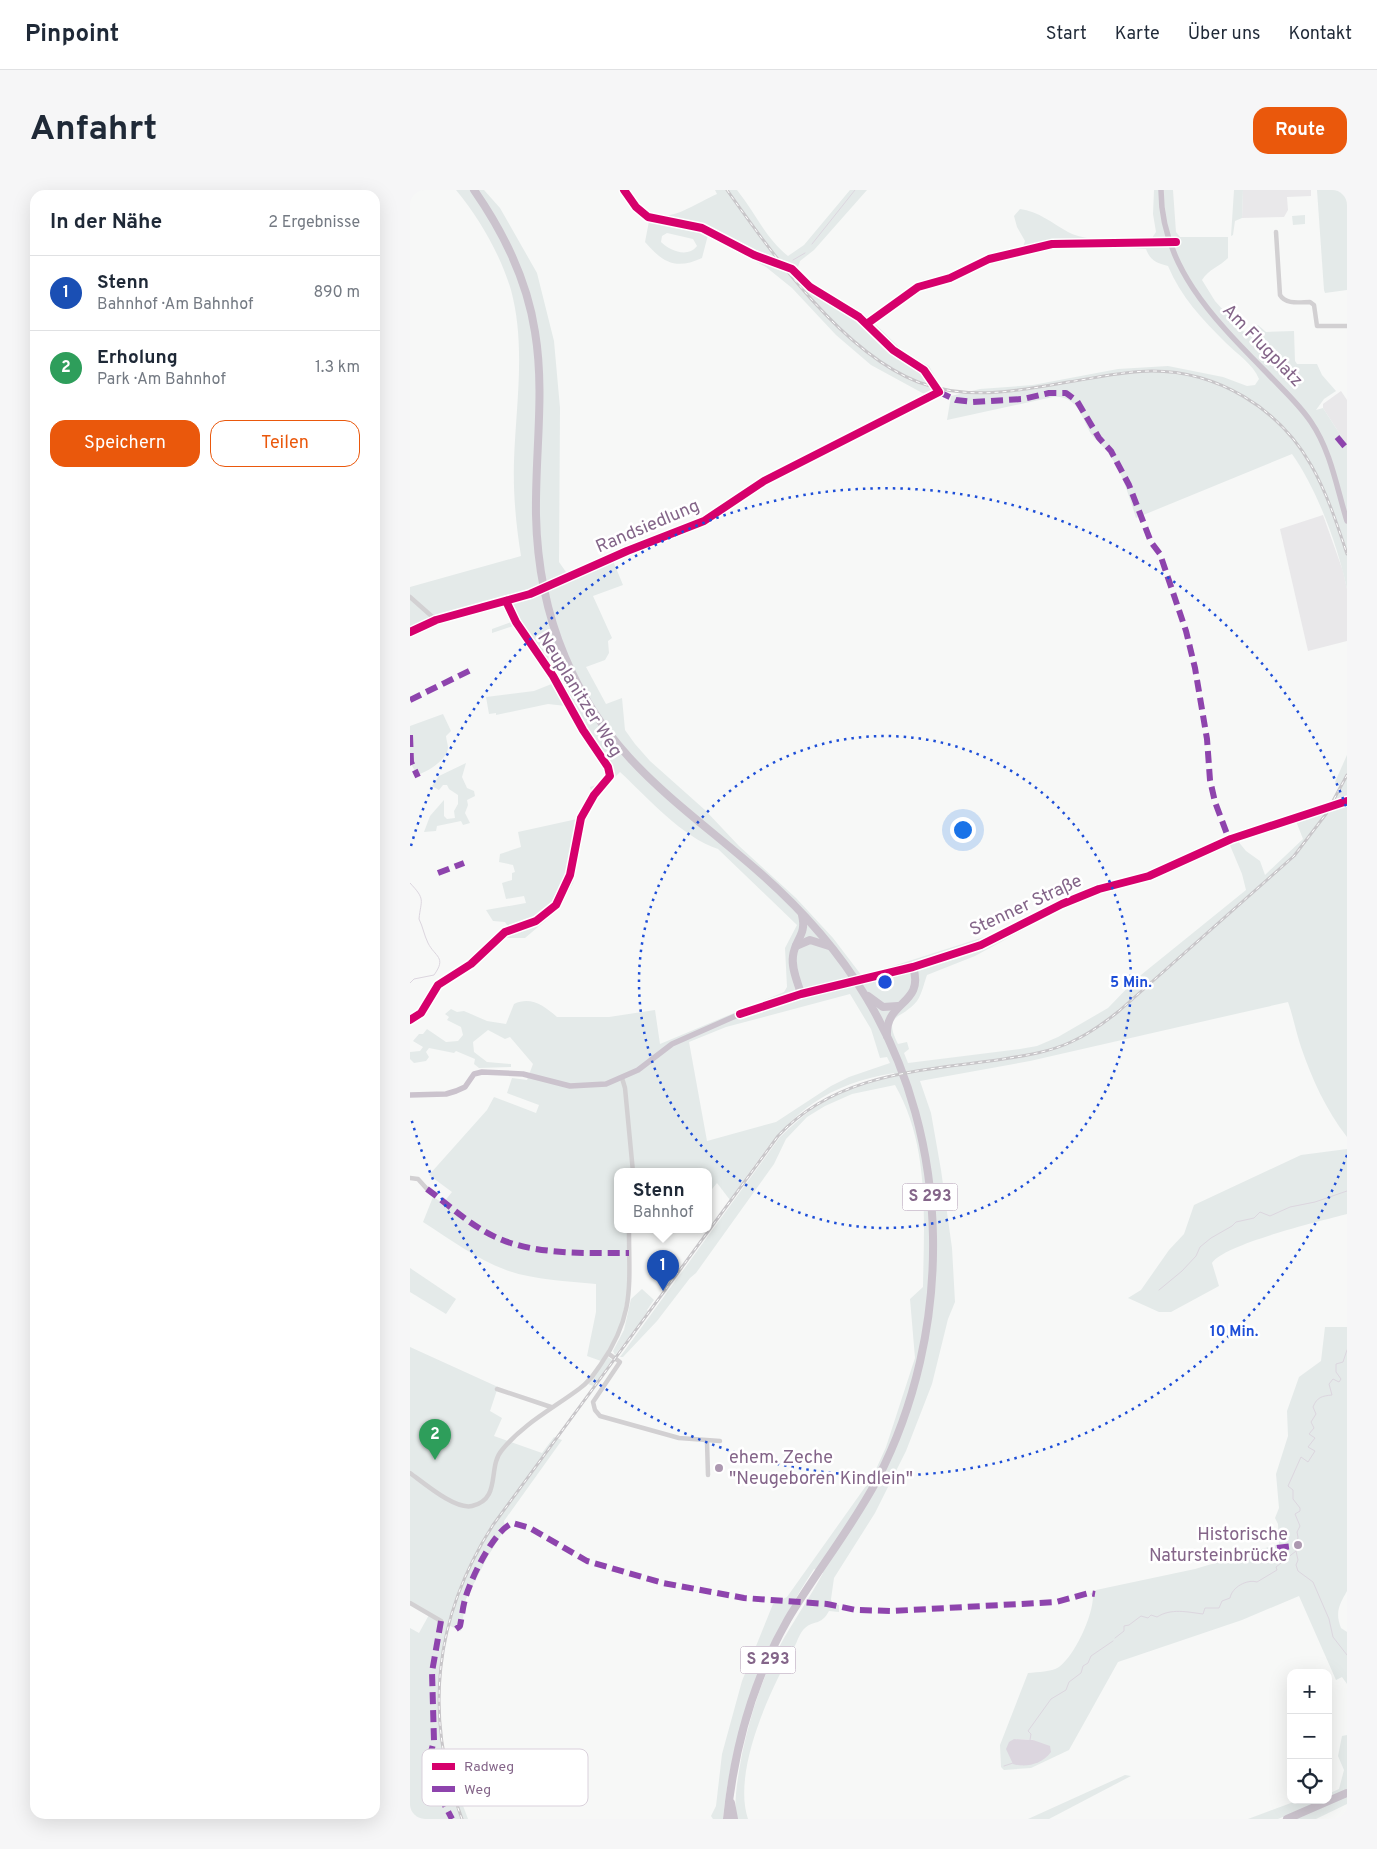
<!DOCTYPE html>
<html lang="de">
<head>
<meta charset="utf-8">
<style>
	body { margin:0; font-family:Overpass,sans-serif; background:#f6f6f7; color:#1f2937 }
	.controls { position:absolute; right:15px; bottom:15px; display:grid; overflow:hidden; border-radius:10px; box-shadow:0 5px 20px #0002 }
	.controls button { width:45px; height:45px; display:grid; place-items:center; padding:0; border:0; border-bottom:1px solid #e0e1e3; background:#fff; color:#1f2937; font:25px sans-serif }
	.you { position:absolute; left:552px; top:639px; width:18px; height:18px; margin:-12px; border:4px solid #fff; border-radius:50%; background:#1a73e8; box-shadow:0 0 0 8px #1a73e833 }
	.badge { display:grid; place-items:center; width:32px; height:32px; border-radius:50%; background:#ea580c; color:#fff; font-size:16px; font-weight:700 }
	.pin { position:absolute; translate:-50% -41px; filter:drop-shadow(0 1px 2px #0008) }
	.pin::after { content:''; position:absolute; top:26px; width:18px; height:15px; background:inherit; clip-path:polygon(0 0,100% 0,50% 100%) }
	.popup { position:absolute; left:204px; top:978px; width:98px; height:65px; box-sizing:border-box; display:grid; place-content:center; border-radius:10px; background:#fff; filter:drop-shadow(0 1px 4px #0005); font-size:16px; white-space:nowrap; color:#747a83 }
	.popup b { font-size:19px; color:#1f2937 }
	.popup::after { content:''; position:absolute; left:50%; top:100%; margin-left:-10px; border:10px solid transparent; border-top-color:#fff }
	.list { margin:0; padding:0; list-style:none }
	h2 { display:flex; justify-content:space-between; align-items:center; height:65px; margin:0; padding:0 20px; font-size:21px }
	h2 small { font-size:16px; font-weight:400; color:#747a83 }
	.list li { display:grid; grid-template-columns:32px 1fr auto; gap:15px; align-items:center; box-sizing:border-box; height:75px; padding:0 20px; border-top:1px solid #e0e1e3 }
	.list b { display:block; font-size:19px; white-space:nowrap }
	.list p { margin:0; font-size:16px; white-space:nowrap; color:#747a83 }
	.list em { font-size:16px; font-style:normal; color:#747a83 }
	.actions { display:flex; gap:10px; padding:15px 20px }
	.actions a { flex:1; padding:11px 0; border:1px solid #ea580c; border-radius:15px; text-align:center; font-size:18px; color:#ea580c }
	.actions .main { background:#ea580c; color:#fff }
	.icon { flex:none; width:28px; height:28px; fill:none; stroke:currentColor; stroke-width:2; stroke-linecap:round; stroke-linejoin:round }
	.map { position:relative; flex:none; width:937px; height:1629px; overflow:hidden; border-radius:15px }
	header { display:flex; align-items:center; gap:30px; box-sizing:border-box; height:70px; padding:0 25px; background:#fff; border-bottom:1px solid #e0e1e3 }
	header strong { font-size:24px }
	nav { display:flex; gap:28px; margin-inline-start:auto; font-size:18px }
	.intro { display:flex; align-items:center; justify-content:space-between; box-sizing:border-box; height:120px; padding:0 30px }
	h1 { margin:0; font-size:35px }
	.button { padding:12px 22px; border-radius:15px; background:#ea580c; color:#fff; font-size:18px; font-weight:700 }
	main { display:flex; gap:30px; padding:0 30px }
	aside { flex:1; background:#fff; border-radius:15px; box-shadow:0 5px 20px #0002 }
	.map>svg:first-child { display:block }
	.built { fill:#e9e8ea }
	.green { fill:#e4eae9; fill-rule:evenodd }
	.water { fill:#dcd6df }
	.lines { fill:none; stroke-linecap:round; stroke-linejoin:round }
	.stream { stroke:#dcd6df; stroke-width:1 }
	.street { stroke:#d2d0d2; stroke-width:4.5 }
	.secondary { stroke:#cbc3cd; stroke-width:5.5 }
	.highway { stroke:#cbc3cd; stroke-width:8 }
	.rail-casing { stroke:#c8c6c9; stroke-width:3 }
	.rail { stroke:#fff; stroke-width:1; stroke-dasharray:4; stroke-linecap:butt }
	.quiet { stroke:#8e44ad; stroke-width:6; stroke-dasharray:12 6; stroke-linecap:butt }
	.cycleway-casing { stroke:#fff; stroke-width:11 }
	.cycleway { stroke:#d6006c; stroke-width:8 }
	.ring { fill:none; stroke:#1d4ed8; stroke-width:2.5; stroke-dasharray:2.5 5 }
	.poi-dot { fill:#ac98b0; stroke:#fff; stroke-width:2 }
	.labels { text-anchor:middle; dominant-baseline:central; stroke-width:5; stroke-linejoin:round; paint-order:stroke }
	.shield { fill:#fff; stroke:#a993ac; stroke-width:1 }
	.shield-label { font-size:16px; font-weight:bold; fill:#846589 }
	.street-label { font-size:18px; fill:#846589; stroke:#fff }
	.poi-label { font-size:18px; fill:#846589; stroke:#fff; text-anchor:start }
	.key { fill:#fff; stroke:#dad1dc; stroke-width:1 }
	.key-label { font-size:14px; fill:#846589 }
	.centre { fill:#1d4ed8; stroke:#fff; stroke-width:2.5 }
	.ring-label { font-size:15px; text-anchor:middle; font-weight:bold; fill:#1d4ed8; stroke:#fff; stroke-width:5; stroke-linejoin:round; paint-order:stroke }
</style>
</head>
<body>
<header>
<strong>Pinpoint</strong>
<nav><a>Start</a><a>Karte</a><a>Über uns</a><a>Kontakt</a></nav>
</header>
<div class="intro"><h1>Anfahrt</h1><a class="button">Route</a></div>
<main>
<aside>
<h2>In der Nähe<small>2 Ergebnisse</small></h2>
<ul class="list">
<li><span class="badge" style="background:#1a4fb4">1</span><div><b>Stenn</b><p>Bahnhof · Am Bahnhof</p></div><em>890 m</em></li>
<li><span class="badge" style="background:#2e9e5b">2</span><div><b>Erholung</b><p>Park · Am Bahnhof</p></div><em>1.3 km</em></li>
</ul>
<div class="actions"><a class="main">Speichern</a><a>Teilen</a></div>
</aside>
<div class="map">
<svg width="937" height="1629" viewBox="0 0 937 1629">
	<rect width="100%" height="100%" fill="#f7f8f7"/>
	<g class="built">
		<path d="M833,0H901V6L877,7L878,20L874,27L832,28Z"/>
		<path d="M931,201L937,210V255L913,218V214Z"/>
		<path d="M913,325L933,381L937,399V451L898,461L870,339Z"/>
	</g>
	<g class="green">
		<path d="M46,0H74L90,18L127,83L144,151L150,218L149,372L156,382L164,383L201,366L213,395L183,406L202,448L198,451L199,463L195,470L176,477L196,514L212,508L215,540L225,554L240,571L295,620L329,656L386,708L423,748L452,786L599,739L641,715L688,697L738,682L816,647L819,653L827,650L836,661L850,671L855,685L893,649L886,631L917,620L929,596L925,592L937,565V947C916,920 902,889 891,857C886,842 883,826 878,812L620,871L510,891L521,923L531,980L542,1058L545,1112L538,1129L522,1194L496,1261L465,1323L424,1388L421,1409L422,1413L429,1415V1422L419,1421C411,1436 404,1430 395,1438C390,1442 387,1452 384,1458C360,1499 322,1582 338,1629H326C324,1606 328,1587 332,1564C340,1528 350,1492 368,1459C382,1433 399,1409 413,1383L404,1379C354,1455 322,1538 313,1629H303L301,1626L306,1616L312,1564L332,1491L363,1414L377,1407L463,1286L476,1257L505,1168L500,1109L513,1097C514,1030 520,956 485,895L442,904L415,916L397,927L376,949L364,974L286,1083L280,1088L247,1131L213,1167H210L370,947C392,926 414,907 444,897C458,892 472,890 485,886L484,883C395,898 368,941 320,1010L307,993L298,1004V982H208V1040H217L218,1099L210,1138L191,1171L177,1166L186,1122V1094C156,1091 124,1090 96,1080C66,1069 40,1049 13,1032L23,1007L33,1013L42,1002L19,985L77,920L84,907L126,923L129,915L97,903L102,888L117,890L123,874L100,847L95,849L78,840L63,852L64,862L77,872L101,874V877L69,878L64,874L65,869L46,861L44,863L19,858L16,862L19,867L16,871L4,873L0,869V862L10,861L13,857L3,851L9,844H13L17,839L36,852L48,851L53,845L51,837L37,830L39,827L35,824L41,819L47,822L54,821L77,831L96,834L104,814C121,806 134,816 147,827H199L245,820L250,854L374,802L377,797L375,758L387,735L308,659C273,648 237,607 210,582L204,588L191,573L156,516L138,514L86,525V523L79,524L76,507L124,501L144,493L106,435L82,443V439L104,431L96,416L91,414L54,425L0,446V397L111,366C106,335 103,304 104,271C106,214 116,156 101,100C90,64 70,29 46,0ZM819,653L832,684L836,700L726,789L698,818L648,847L627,856L610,859L498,873L494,863L499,859L497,852L488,854C472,823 492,830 507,811C512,804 514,793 517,785L565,766L653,718L686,705L735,690ZM440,804L461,839L470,868L477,867L480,873L439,887L421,896L366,932L297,951L279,852L316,837Z"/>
		<path d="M211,0H220C248,44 270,21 307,4L305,0H327C345,22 355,48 378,66L394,55L440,0H457L404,60L390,71L388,77L402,94L458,127L496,164L519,176L531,197L524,198V202L516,205L461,175L426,145L382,98L356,77L298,45L292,68C266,80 253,73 235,52L239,31L226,24ZM257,43L283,49L287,56C278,68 260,61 251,52L252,46Z"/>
		<path d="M744,0H763L766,42L770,47H818V68C809,77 799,79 792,90L805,111L832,141L836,142L848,135L856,142L884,141L885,171L887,174H907L912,185L926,201L914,209L906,220L913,218L937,255V399C928,356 907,299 882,264L726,328C719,306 712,282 699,264C694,256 686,251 681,244C671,226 667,205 643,207L537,230L541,206L570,199L623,195L708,179L758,176L813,187L837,196L845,195L849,189C843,174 827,164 816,153C792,129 771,107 758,76C746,73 740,70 736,59L671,55L640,57L567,77L536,92L509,100L478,121L476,117L512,90L540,84L568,70L613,57L615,51L607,37L604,26L610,19C628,21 642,33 658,42C676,52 722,53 742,48L746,42L743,24Z"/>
		<path d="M824,0H833L832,28L825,31L823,45L821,46Z"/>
		<path d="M907,0H937V100L915,103L914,100Z"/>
		<path d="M895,25V34L883,35L882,26Z"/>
		<path d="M33,524L41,541L36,546C36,549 38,554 38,558C37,570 17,582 7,585L0,572V536Z"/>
		<path d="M56,573L52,587L57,598L64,601L65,606L57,610L58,615L55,623L60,633L53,635L51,631L27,636L26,641L14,642L20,626L34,610V626L37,629L45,628L44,621L48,614V605L39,599L37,595H33L29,600L22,596L29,586Z"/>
		<path d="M196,592L199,596L185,609L177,623L163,693L148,720L115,748H91L101,741L95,732L83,731L76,720L116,713L114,706L96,709L92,693L102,690V683L105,682L103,675L89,672L90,664L111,657L108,642L167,629L182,604L180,597Z"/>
		<path d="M937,959V1024C911,1031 814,1054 802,1073L809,1096L761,1122H749L718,1108L731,1100L759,1060L774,1044L784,1015L891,965Z"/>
		<path d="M0,1078L46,1109L36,1124L0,1102Z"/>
		<path d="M232,1099L244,1110L237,1120L239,1122L205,1165L203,1161L214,1140L221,1109Z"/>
		<path d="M915,1137H937V1401C929,1415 925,1423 931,1438L937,1442V1494L932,1487L926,1490L889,1406L832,1430L708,1472L659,1560L621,1578L594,1580L591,1577L590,1555L618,1483C628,1482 641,1482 649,1477C665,1465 683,1426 683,1406L680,1404L686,1400L785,1379L869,1354L868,1334L865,1328L869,1318L866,1284L878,1246L877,1221L889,1187L911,1171ZM604,1549L624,1550L612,1576Z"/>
		<path d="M0,1157L88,1197L80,1221L92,1228L84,1246L132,1263L144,1247L152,1250L94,1331L95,1339L78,1366L56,1409L51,1441L38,1435C28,1476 26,1517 32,1560L37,1559L49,1605L58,1629H0V1438L9,1443L20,1423L0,1411Z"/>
		<path d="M198,1167L202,1170L183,1196L178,1194Z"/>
		<path d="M937,1545V1600L918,1608V1604L929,1599L934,1580L928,1566L932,1546Z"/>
		<path d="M715,1585L721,1586L639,1629H618Z"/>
		<path d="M937,1606V1614L906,1629H883Z"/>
		<path d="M889,1610H913L868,1629H838Z"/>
	</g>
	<path class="water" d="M604,1549L623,1550L640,1556L641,1562C632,1574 616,1578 603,1574L596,1559L599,1552Z"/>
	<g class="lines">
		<g class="stream">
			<path d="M402,54L445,0"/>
			<path d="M383,70L395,63"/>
			<path d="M0,693C16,710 11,709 9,729C13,737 14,745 18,753C25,767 37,767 24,785L4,789L0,793"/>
			<path d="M749,1100L772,1081L786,1066L790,1057L801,1048L822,1036L826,1032L844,1028L850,1022L860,1026L880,1017L905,1012L937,1001"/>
			<path d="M886,1361L888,1370L886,1375L888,1381L903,1392L919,1429L923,1447L937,1465"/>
			<path d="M705,1448L714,1441V1436L719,1435L731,1426L738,1428L741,1425L747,1427C761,1418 777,1422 793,1424L795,1418H809L812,1411L820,1408C822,1397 837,1389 847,1392L867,1380L866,1377L886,1361L888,1347L887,1342L890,1336L885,1324L890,1321V1318L883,1309V1300L878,1296L891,1267L898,1272L905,1261L898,1257L905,1248L899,1244L904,1238L901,1232L906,1224L903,1217C907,1207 912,1206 922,1205L919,1194L923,1189L929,1192L931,1189L926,1182V1174L933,1172L937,1160"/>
			<path d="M620,1550L621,1544L618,1541L641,1509L656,1500L659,1492L671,1483L673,1476L678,1473L681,1466L703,1451"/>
			<path d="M594,1576L603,1573"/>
		</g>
		<g class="street">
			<path d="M866,42L870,105C876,115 890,112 900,112L904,115L907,136H937"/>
			<path d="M0,407L26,430"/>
			<path d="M0,442L26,430L120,404L217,361L294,331L354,291L529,202L514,180L483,160L449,127L400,97L382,79L344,65L292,38L238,27L226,17L214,0"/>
			<path d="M0,830L11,823L28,795L61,774L95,742L126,731L146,715L160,685L171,628L184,605L200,586L198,577L173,540L143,486L106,432L96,411"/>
			<path d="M212,888L215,898L223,982"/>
			<path d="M0,988L8,989L17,999"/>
			<path d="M199,1164L210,1172L183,1212L185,1220L190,1226L269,1248L310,1251"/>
			<path d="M87,1199L141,1217"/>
			<path d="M297,1252L298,1285"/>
			<path d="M0,1283C14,1293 45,1320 62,1316C92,1309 77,1277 92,1260C113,1234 142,1219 169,1199C179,1192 184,1184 191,1174C225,1125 219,1095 219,1040"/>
			<path d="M0,1413L31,1431"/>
		</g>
		<g class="secondary">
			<path d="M751,0C751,78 807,132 858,184C873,200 889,214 901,232C921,261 927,299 937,331"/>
			<path d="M0,905L36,904L46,901L55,897L64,884L72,882L113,884L160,896L196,894L228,880L262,854L330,824L391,804L503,777L571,755L652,714L689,699L739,686L821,649L937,611"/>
		</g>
		<g class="highway">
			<path d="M64,0C94,43 117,89 125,142C135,202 125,263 126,325C127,374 136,422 155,467C198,570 269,612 349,682C390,718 428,760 456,807C543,951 544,1141 467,1290C441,1339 406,1382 378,1429C343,1490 324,1559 317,1629"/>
			<path d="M386,756L400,750L419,756"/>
			<path d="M391,804C388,793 381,778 383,766C385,749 397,745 392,725"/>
			<path d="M458,806L473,817L488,816"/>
			<path d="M477,846C475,810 515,815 503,777"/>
			<path d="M321,1613L324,1629"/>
			<path d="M877,1629L937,1603"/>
		</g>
		<defs>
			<g id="rail">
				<path d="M317,0C363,65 432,162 508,192C558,211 607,201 658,192C686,188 714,181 742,181C807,181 869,218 901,275C917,303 927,334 937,364"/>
				<path d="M52,1629C13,1527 24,1427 83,1335L368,946C426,884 508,881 587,870C612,866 637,863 661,852C679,844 694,833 709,821L884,666L916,624L937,585"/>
			</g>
		</defs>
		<use href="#rail" class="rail-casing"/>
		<use href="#rail" class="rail"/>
		<g class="quiet">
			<path d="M529,202L546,210L563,212L613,209L639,203H656L667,211L689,248L701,261L719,295L741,352L750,364L776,441L785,478L797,549L800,590L805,612L820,652"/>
			<path d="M927,247L937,259"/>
			<path d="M0,510L61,480"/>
			<path d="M0,545L1,572L8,587"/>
			<path d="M28,683L54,673"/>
			<path d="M17,999C40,1016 63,1038 90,1049C127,1065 179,1063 219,1063"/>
			<path d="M867,1358L882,1356"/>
			<path d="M31,1431L22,1482L24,1551L16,1579L42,1629"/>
			<path d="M46,1439L50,1436C52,1426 53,1415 56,1406C62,1386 85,1339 103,1333L120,1338L177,1371L253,1393L334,1408L417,1414L446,1420L482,1421L646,1412L679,1403L685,1404"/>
		</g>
		<defs>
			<g id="cycleway">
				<path d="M458,133L508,97L540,88L579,69L642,54L766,52"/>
				<path d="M0,442L26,430L120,404L217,361L294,331L354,291L529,202L514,180L483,160L449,127L400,97L382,79L344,65L292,38L238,27L226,17L214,0"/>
				<path d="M330,824L391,804L503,777L571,755L652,714L689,699L739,686L821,649L937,611"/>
				<path d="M0,830L11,823L28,795L61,774L95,742L126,731L146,715L160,685L171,628L184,605L200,586L198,577L173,540L143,486L106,432L96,411"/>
			</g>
		</defs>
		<use href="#cycleway" class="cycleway-casing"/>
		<use href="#cycleway" class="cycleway"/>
	</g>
	<g class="ring">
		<circle cx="475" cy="792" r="246"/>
		<path d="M937 965A493 493 0 0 1 1 928M1 656A493 493 0 0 1 937 619"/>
	</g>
	<g class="poi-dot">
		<circle cx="309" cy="1278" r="5"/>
		<circle cx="888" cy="1355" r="5"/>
	</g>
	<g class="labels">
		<g class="shield">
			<rect x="492.5" y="993.5" width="55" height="27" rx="4"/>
			<rect x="330.5" y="1456.5" width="55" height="27" rx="4"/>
		</g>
		<g class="shield-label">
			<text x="520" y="1007">S 293</text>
			<text x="358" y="1470">S 293</text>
		</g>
		<g class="street-label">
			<text transform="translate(852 156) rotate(46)">Am Flugplatz</text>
			<text transform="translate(238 337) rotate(-23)">Randsiedlung</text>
			<text transform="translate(169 505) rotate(58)">Neuplanitzer Weg</text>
			<text transform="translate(616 716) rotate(-25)">Stenner Straße</text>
		</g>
		<g class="poi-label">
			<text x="319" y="1268">ehem. Zeche<tspan x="319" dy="21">"Neugeboren Kindlein"</tspan></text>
			<text x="878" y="1345" text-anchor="end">Historische<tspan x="878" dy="21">Natursteinbrücke</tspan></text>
		</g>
	</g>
	<rect x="12" y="1559" width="166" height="57" rx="8" class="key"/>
	<rect x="22" y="1573" width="23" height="7" fill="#d6006c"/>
	<rect x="22" y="1596" width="23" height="6" fill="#8e44ad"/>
	<g class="key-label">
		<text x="54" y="1581">Radweg</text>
		<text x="54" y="1604">Weg</text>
	</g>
	<circle cx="475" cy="792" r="8" class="centre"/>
	<g class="ring-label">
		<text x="721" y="797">5 Min.</text>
		<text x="824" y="1146">10 Min.</text>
	</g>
</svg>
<div class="controls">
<button>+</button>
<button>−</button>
<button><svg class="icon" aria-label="locate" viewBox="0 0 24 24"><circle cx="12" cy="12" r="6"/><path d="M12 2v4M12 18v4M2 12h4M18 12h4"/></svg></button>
</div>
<div class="you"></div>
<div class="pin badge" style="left:253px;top:1101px;background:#1a4fb4">1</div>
<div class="popup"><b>Stenn</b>Bahnhof</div>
<div class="pin badge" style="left:25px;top:1270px;background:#2e9e5b">2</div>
</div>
</main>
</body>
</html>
